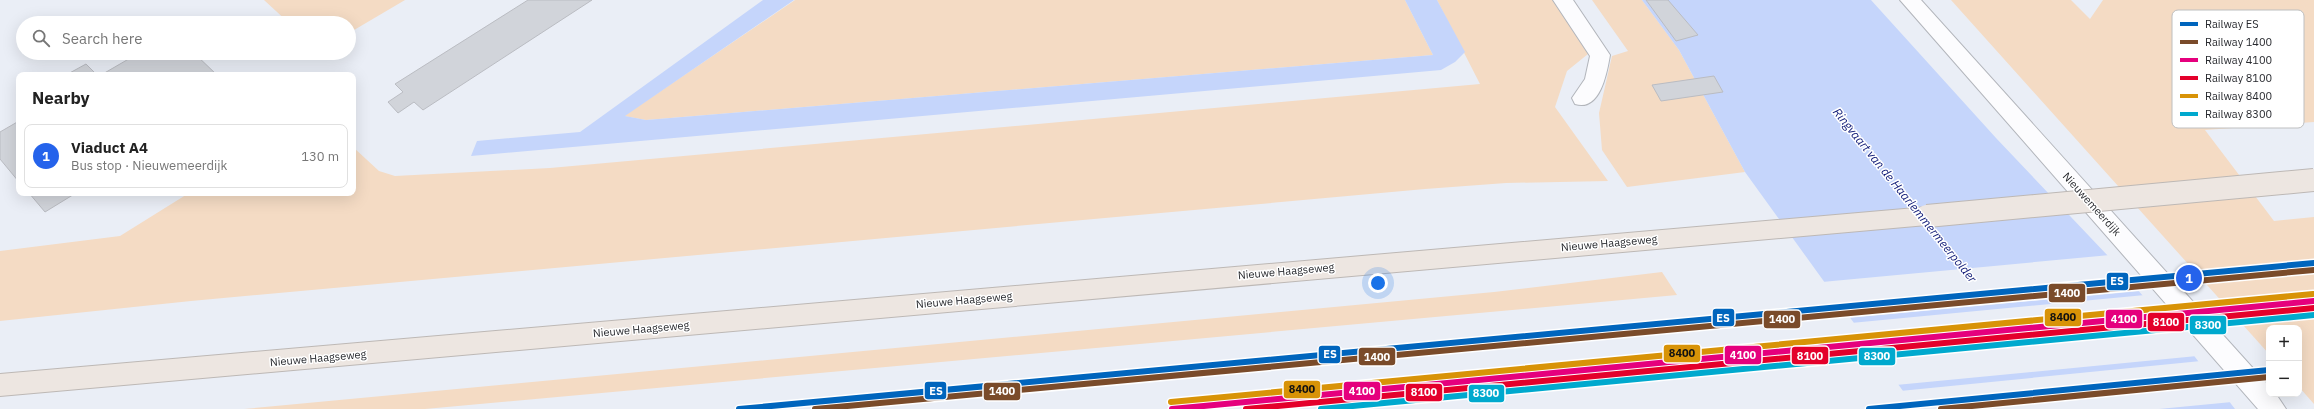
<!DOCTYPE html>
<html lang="en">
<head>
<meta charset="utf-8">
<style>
	body { margin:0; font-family:"IBM Plex Sans",sans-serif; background:#f6f6f6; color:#222 }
	.controls { position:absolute; right:12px; bottom:12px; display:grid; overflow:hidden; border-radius:8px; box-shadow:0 4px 16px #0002 }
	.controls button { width:36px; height:36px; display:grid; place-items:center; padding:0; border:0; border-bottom:1px solid #e0e0e0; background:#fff; color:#222; font:20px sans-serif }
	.you { position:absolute; left:1378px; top:283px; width:14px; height:14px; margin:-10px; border:3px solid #fff; border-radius:50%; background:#1a73e8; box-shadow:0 0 0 6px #1a73e833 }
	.badge { display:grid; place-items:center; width:26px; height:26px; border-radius:50%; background:#2563eb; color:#fff; font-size:13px; font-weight:700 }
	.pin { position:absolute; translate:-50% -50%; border:2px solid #fff; box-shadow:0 1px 4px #0006 }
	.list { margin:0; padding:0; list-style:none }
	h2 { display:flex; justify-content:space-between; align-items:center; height:52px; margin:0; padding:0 16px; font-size:17px }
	h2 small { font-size:13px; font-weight:400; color:#767676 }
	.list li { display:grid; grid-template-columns:26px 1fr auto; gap:12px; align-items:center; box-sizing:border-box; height:64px; margin:0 8px 8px; padding:0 8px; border:1px solid #e0e0e0; border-radius:8px }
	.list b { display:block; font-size:15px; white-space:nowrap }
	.list p { margin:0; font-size:13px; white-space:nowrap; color:#767676 }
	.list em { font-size:13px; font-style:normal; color:#767676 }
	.icon { flex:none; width:22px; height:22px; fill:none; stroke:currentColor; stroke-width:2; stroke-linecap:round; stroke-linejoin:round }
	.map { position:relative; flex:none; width:2314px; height:409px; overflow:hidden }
	.search { position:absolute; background:#fff; box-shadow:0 4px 16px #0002; left:16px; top:16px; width:340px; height:44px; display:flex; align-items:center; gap:10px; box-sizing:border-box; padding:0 14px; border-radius:22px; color:#767676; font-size:15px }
	.panel { position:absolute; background:#fff; box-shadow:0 4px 16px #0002; left:16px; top:72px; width:340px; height:124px; border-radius:8px }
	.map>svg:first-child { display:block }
	.green { fill:#f4dbc4 }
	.water { fill:#c5d5fb }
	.pier { fill:#eaeef6 }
	.building { fill:#d1d4da; stroke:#babcc2 }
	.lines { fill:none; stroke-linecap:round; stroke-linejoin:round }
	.street-casing { stroke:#b2b5bb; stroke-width:2 }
	.secondary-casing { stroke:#b2b5bb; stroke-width:2 }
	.highway-casing { stroke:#bdb8b5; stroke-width:2 }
	.street { fill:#fcfcfe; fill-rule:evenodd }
	.secondary { fill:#fcfcfe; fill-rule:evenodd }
	.highway { fill:#ede6e1; fill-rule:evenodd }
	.highway-bridge-casing { stroke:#bdb8b5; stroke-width:24; stroke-linecap:butt }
	.highway-bridge { stroke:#ede6e1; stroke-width:22 }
	.rail-1-casing { stroke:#fff; stroke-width:9 }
	.rail-2-casing { stroke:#fff; stroke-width:9 }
	.rail-3-casing { stroke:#fff; stroke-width:9 }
	.rail-4-casing { stroke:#fff; stroke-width:9 }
	.rail-5-casing { stroke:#fff; stroke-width:9 }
	.rail-6-casing { stroke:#fff; stroke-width:9 }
	.rail-1 { stroke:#0065bd; stroke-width:6 }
	.rail-2 { stroke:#7a4b2a; stroke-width:6 }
	.rail-3 { stroke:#e5007d; stroke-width:6 }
	.rail-4 { stroke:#e4002b; stroke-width:6 }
	.rail-5 { stroke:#d89307; stroke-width:6 }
	.rail-6 { stroke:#00a9ce; stroke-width:6 }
	.labels { text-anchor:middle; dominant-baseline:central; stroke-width:3; stroke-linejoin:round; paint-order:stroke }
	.street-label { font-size:11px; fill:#27292e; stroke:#fff }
	.water-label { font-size:12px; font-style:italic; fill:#0d1876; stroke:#fff }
	.key { fill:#fff; stroke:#bebfc0; stroke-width:1 }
	.key-label { font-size:11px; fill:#27292e }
	.line-badge { stroke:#fff; stroke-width:1.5 }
	.badge-label { font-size:11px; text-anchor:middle; font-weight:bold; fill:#fff }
	.pale-badge-label { font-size:11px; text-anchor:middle; font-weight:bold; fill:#111 }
</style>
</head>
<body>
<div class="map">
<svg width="2314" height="409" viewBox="0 0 2314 409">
	<rect width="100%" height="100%" fill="#eaeef6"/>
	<g class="green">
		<path d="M264,0H405L349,33V23H289Z"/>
		<path d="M795,0H1405L1433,55L646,120L624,116Z"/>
		<path d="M1437,0H1553L1588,54L1567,71L1555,107L1608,181L1506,183L1425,189L191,301L0,321V251L120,236L189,193H353V147L379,171L395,176L550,168L1480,84Z"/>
		<path d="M1592,0H1642L1679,50L1745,172L1627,187L1602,150L1599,113L1612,56L1628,51Z"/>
		<path d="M1951,0H2071L2090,19L2103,0H2314V122L2205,130L2274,221L2314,217V404L2299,387V328H2269V354Z"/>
		<path d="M1662,272L1677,295L425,409H244L1494,292Z"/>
	</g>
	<g class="water">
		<path d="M763,0H794L625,116L646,120L1433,55L1405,0H1437L1465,52L1455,62L1441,70L471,156L477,141L580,132Z"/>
		<path d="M1642,0H1871L1996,138L2109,257L2185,344L2235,409H1916L1745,172L1679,50Z"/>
	</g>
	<g class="pier">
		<path d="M2110,255L2141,291L1848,318L1822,282Z"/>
		<path d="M2145,295L2197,356L1896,385L1851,323Z"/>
		<path d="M2201,361L2232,402L2159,409H1913L1900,391Z"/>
	</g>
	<g class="building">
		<path d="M528,0H592L423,110L414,102L398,113L388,102L403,92L395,84Z"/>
		<path d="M1646,0H1668L1698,35L1676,41Z"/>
		<path d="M139,53H194L217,75H101Z"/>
		<path d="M86,64L97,75H66Z"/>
		<path d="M1714,76L1723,92L1661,101L1652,85Z"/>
		<path d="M19,121V182L0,159V132Z"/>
		<path d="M29,193H76L45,212Z"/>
	</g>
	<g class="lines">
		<defs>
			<path id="street" d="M1553,0H1573L1610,55C1607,73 1600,112 1575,104L1572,98L1585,79L1590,56Z"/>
			<path id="secondary" d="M1900,0H1921L2269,386V394H2276L2286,409H2258Z"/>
			<path id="highway" d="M1927,207L1935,210L1938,216L1935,222L1927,225L0,396V374Z"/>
		</defs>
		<use href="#street" class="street-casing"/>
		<use href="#secondary" class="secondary-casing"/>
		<use href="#highway" class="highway-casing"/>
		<use href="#street" class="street"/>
		<use href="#secondary" class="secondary"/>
		<use href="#highway" class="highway"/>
		<defs>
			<path id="highway-bridge" d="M1927,216L2314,180"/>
		</defs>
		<use href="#highway-bridge" class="highway-bridge-casing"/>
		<use href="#highway-bridge" class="highway-bridge"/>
		<defs>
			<g id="rail-1">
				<path d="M739,409L2314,263"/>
				<path d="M1869,409L2269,370"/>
			</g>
			<g id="rail-2">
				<path d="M815,409L2314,270"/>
				<path d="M1941,409L2269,377"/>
			</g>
			<path id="rail-3" d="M1172,409L2314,301"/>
			<path id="rail-4" d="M1246,409L2314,308"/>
			<path id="rail-5" d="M1171,402L2313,294"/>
			<path id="rail-6" d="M1321,409L2314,315"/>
		</defs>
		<use href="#rail-1" class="rail-1-casing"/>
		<use href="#rail-2" class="rail-2-casing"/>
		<use href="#rail-3" class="rail-3-casing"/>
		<use href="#rail-4" class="rail-4-casing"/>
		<use href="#rail-5" class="rail-5-casing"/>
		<use href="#rail-6" class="rail-6-casing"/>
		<use href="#rail-1" class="rail-1"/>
		<use href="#rail-2" class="rail-2"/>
		<use href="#rail-3" class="rail-3"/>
		<use href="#rail-4" class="rail-4"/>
		<use href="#rail-5" class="rail-5"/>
		<use href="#rail-6" class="rail-6"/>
	</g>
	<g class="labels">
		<g class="street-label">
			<text transform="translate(2092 204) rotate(48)">Nieuwemeerdijk</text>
			<text transform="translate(1609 243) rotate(-5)">Nieuwe Haagseweg</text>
			<text transform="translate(1286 271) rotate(-5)">Nieuwe Haagseweg</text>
			<text transform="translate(964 300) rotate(-5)">Nieuwe Haagseweg</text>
			<text transform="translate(641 329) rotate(-5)">Nieuwe Haagseweg</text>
			<text transform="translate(318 358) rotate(-5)">Nieuwe Haagseweg</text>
		</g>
		<g class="water-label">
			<text transform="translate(1905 195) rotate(51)">Ringvaart van de Haarlemmermeerpolder</text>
		</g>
	</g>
	<rect x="2172" y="10" width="132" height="118" rx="6" class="key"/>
	<rect x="2180" y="22" width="18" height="4" fill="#0065bd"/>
	<rect x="2180" y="40" width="18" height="4" fill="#7a4b2a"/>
	<rect x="2180" y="58" width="18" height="4" fill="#e5007d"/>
	<rect x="2180" y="76" width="18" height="4" fill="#e4002b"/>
	<rect x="2180" y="94" width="18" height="4" fill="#d89307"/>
	<rect x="2180" y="112" width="18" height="4" fill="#00a9ce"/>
	<g class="key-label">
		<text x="2205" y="28">Railway ES</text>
		<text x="2205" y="46">Railway 1400</text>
		<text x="2205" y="64">Railway 4100</text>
		<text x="2205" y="82">Railway 8100</text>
		<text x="2205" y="100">Railway 8400</text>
		<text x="2205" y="118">Railway 8300</text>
	</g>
	<g class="line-badge">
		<rect x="2106" y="272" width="23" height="19" rx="4" fill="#0065bd"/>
		<rect x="2048" y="283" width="38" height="20" rx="4" fill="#7a4b2a"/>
		<rect x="2044" y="308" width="38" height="19" rx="4" fill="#d89307"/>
		<rect x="1712" y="308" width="23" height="19" rx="4" fill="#0065bd"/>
		<rect x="2105" y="309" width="38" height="20" rx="4" fill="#e5007d"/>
		<rect x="1763" y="310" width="38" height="19" rx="4" fill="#7a4b2a"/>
		<rect x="2147" y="312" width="38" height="20" rx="4" fill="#e4002b"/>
		<rect x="2189" y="315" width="38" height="20" rx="4" fill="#00a9ce"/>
		<rect x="1663" y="344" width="38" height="19" rx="4" fill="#d89307"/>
		<rect x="1318" y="345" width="23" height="19" rx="4" fill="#0065bd"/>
		<rect x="1724" y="345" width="38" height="20" rx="4" fill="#e5007d"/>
		<rect x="1791" y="346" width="38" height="19" rx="4" fill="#e4002b"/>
		<rect x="1858" y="347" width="38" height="19" rx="4" fill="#00a9ce"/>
		<rect x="1358" y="347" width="38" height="19" rx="4" fill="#7a4b2a"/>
		<rect x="1283" y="380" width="38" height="19" rx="4" fill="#d89307"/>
		<rect x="924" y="381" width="23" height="19" rx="4" fill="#0065bd"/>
		<rect x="1343" y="381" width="38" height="20" rx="4" fill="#e5007d"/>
		<rect x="983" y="382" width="38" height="19" rx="4" fill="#7a4b2a"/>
		<rect x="1405" y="383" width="38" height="19" rx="4" fill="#e4002b"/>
		<rect x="1468" y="384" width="37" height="19" rx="4" fill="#00a9ce"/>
	</g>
	<g class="badge-label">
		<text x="2117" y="285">ES</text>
		<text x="2067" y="297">1400</text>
		<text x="1723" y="322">ES</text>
		<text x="2124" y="323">4100</text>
		<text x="1782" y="323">1400</text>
		<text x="2166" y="326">8100</text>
		<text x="2208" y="329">8300</text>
		<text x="1330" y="358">ES</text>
		<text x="1743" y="359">4100</text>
		<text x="1810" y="360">8100</text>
		<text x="1877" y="360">8300</text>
		<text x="1377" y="361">1400</text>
		<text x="936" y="395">ES</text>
		<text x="1362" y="395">4100</text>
		<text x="1002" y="395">1400</text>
		<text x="1424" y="396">8100</text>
		<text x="1486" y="397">8300</text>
	</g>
	<g class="pale-badge-label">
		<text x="2063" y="321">8400</text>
		<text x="1682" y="357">8400</text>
		<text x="1302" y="393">8400</text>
	</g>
</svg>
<div class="controls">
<button>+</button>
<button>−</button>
</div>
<div class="you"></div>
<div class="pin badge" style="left:2189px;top:278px">1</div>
<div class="search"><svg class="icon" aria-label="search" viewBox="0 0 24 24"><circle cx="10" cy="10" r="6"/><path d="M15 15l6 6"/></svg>Search here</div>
<section class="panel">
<h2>Nearby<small></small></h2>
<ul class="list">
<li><span class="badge">1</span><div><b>Viaduct A4</b><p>Bus stop · Nieuwemeerdijk</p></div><em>130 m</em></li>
</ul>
</section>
</div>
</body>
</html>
